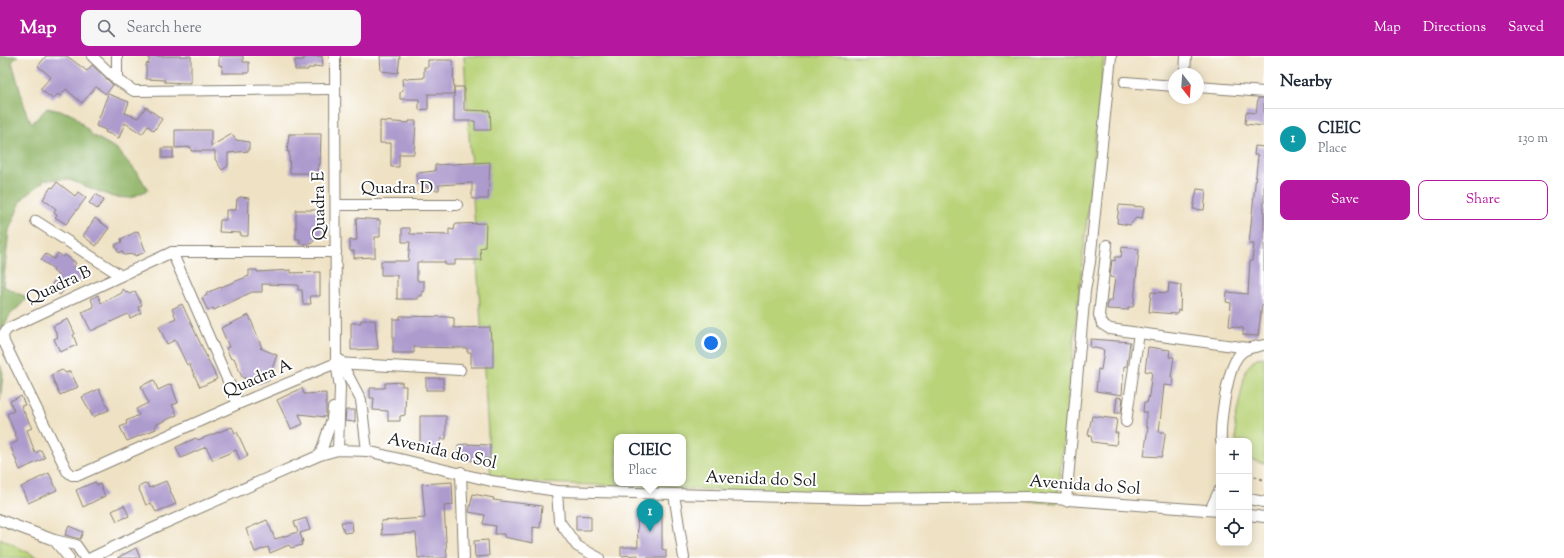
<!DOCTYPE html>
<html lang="en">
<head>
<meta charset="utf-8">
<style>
	body { margin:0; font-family:"Sorts Mill Goudy",serif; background:#f6f6f7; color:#1f2937 }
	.controls { position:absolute; right:12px; bottom:12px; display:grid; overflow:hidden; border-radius:8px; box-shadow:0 2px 10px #0003 }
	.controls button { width:36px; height:36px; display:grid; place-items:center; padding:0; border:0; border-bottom:1px solid #e0e1e3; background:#fff; color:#1f2937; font:20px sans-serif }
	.compass { position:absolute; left:1168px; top:12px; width:36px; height:36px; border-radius:50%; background:#fff; box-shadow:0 2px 10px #0003; rotate:163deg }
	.you { position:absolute; left:711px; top:287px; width:14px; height:14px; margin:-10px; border:3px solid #fff; border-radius:50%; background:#1a73e8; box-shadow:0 0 0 6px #1a73e833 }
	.badge { display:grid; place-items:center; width:26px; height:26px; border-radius:50%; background:#b5179e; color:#fff; font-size:13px; font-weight:700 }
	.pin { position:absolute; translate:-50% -33px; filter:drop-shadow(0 1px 2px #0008) }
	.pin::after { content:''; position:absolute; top:21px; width:14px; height:12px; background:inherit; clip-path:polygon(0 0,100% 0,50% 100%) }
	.popup { position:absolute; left:614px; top:378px; width:72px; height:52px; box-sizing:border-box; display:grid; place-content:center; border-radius:8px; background:#fff; filter:drop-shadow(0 1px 3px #0005); font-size:13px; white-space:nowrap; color:#747a83 }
	.popup b { font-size:15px; color:#1f2937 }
	.popup::after { content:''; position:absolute; left:50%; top:100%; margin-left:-8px; border:8px solid transparent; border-top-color:#fff }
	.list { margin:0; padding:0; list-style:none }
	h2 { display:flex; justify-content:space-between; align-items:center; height:52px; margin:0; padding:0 16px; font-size:17px }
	h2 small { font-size:13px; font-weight:400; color:#747a83 }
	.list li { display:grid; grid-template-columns:26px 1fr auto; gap:12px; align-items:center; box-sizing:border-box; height:60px; padding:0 16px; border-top:1px solid #e0e1e3 }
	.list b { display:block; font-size:15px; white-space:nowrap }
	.list p { margin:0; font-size:13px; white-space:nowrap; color:#747a83 }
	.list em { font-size:13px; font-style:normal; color:#747a83 }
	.actions { display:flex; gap:8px; padding:12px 16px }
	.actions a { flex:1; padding:9px 0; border:1px solid #b5179e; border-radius:8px; text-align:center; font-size:14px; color:#b5179e }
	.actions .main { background:#b5179e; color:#fff }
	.icon { flex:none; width:22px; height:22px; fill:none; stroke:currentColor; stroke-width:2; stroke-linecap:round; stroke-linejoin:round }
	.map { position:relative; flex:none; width:1264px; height:502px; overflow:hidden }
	header { display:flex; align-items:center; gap:24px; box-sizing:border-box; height:56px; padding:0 20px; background:#b5179e; color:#fff }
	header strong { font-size:19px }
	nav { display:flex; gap:22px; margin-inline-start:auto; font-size:14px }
	.search { width:280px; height:36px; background:#f6f6f7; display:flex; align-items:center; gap:10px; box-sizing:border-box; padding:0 14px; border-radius:8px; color:#747a83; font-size:15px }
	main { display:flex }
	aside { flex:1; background:#fff }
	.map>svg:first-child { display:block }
	.green { fill:#b9d379; stroke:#6a784a; fill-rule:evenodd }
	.forest { fill:#92b569; stroke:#576842 }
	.building { fill:#ad9bcd }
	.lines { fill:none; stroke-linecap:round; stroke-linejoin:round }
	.minor-casing { stroke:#867f70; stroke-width:12 }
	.path { stroke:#867f70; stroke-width:2; stroke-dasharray:3 3; stroke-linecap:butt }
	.minor { stroke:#fff; stroke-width:10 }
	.labels { text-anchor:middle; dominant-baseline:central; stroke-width:4; stroke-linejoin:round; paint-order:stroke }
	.street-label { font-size:17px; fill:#1c1c1c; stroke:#fff }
</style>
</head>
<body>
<header>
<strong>Map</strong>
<div class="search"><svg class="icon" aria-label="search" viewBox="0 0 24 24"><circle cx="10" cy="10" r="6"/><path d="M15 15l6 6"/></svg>Search here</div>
<nav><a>Map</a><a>Directions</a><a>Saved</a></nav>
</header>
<main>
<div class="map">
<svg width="1264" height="502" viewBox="0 0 1264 502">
	<rect width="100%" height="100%" fill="#fff"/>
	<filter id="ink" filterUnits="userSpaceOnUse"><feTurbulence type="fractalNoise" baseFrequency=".025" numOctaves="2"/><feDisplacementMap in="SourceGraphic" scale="8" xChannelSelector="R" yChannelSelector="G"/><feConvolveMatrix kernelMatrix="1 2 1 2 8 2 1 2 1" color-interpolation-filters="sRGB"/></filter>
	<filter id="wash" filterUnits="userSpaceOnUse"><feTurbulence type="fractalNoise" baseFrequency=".012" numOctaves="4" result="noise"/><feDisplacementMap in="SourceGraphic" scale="16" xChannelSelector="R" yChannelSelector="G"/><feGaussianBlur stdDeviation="0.9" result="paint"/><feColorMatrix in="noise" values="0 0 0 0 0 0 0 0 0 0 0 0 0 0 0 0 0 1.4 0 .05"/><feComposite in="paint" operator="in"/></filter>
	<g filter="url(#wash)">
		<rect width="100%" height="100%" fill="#efe2c4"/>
		<g class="green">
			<path d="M464,0H1104L1057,447L491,425ZM617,381H683V427H617Z"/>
			<path d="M1264,301V408L1249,403V385H1236L1235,366L1246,313L1256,302Z"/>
			<path d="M0,482L39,502H0Z"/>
		</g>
		<g class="forest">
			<path d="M0,0H18L12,6L27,59L32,67L47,52L73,58L92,79L117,93L139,119L148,134L130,142L113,141L67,123L45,124L22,143L9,174L3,230L28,242L10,259L0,276Z"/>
			<path d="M0,308L3,317L0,345Z"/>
		</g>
		<g id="blocks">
			<g class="building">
				<path d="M46,0H67L87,15L92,9L113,29L106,38L96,31L82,47L66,33L60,40L58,38L53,43L40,33L51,21L38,10Z"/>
				<path d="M149,0H191V27L164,26L165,24L146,23V8L149,7Z"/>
				<path d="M219,0H243V6H249V17H222V10L219,9Z"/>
				<path d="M304,0H322L323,11L314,10V12H308V14H295V4H304Z"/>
				<path d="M380,0H400L398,17L381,15Z"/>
				<path d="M428,4H453L454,38H428V53L419,54V43H400V37L403,34L402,23L424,22V11H428Z"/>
				<path d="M454,31H464V54L490,55L491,74H475V65H454Z"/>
				<path d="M108,38L129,46L125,57L138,62L146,51L162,63L154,75L148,70L142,78L125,67L119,82L105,76L106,74L96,70Z"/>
				<path d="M1258,42H1264V70L1245,68L1246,56L1256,57Z"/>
				<path d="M380,65L409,67V65H416L414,98H399V111H391V87H380Z"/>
				<path d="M175,74H211V90L232,78L236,84L249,86V95L228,97V110L222,114L215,103V95H191V91L175,92Z"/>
				<path d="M289,78H321L320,109H318V117H290L289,95L287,96Z"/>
				<path d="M1255,90L1264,91V249H1262L1258,280L1243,279V272L1229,270L1231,247L1226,246L1227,236L1248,238L1250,205H1252L1254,188H1249L1258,99H1254Z"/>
				<rect x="162" y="92" width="11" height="10"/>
				<path d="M490,106L488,143H472V127L439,129V134H428V131H424V127H417V117L435,115V109Z"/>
				<path d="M57,126L75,140L78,136L86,142L66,168L55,161L57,159L54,157L56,153L43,143L51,131L53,132Z"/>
				<path d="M1197,133L1206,134L1204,154L1193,153Z"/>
				<path d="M96,138L104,144L97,153L89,147Z"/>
				<path d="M240,141L249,142L248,180H241V177L219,176L220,164H226V154H236L237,143Z"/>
				<path d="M1119,149L1144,151L1142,163L1136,162L1130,169L1117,167Z"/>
				<path d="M296,154H323L324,169L322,180H318L311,188H300V183H296Z"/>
				<path d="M95,162L109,172L96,190L83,180Z"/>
				<path d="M356,162L380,164V181H375V201L354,202V195H350V184H357Z"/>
				<path d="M486,167L485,191L480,192L481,204H455V209H445V206H417V223L418,225H424V236L422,235V240H418V243H397V219H381V205H408L410,186H402V172H410V178L449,179V173L454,174L455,169L457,168Z"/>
				<path d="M138,175L146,196L135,200L134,198L124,199L122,195L119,197L115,189L122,186L121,183Z"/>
				<path d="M1122,191L1139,193L1134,246L1133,251H1128V254L1107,253L1108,245H1112L1113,236L1115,222L1110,221L1112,204L1115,205V201H1121Z"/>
				<path d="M58,197L63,201L65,199L76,207L73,211L85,218L80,226L73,221L60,239L50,232L58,219L53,215L54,213L41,204L46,198L54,203Z"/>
				<path d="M249,214H257V216L291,214V217L320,216V240H310L311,248H303L302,234H298V229L262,228V236H252L214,254L213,252L208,255L202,242L207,239L206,237L249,220Z"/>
				<path d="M1169,227L1181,229L1180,255L1178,254L1177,258L1149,256L1151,236L1168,237Z"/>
				<path d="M122,233L130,238L135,235L142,249L138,251L141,257L130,262L128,258L91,275L82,256L94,251L91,243L98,239L101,247L122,237Z"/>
				<path d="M182,248L217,323L200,331L189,308L187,309L175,284L167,288L159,270L176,262L172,253Z"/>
				<path d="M249,259L262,292H260L277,299L268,324L257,328L242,321L234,302L231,303L226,292L229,291L221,272Z"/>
				<path d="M400,260L448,261L454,262V272L490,271L491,284H493V311H471V296H467V292L414,291V297H393V263H400Z"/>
				<path d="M68,263L75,278L73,279L77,289L60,296L54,283L58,281L53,270Z"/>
				<path d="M361,264H375L378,293L351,294V267H361Z"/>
				<path d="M1091,283L1130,286L1127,310H1124L1122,339L1096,335L1098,313L1101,314L1104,294L1090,291Z"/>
				<path d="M1148,291L1170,294L1169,301H1174L1171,321H1174L1173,330L1164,329L1161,357L1159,376H1165V380L1162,401L1144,400L1148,371H1146V356H1143L1144,346L1147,347L1149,339L1152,316L1145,315Z"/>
				<path d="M62,314L66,317L70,315L78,331L60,339L51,319Z"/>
				<rect x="426" y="322" width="17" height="12"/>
				<path d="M154,324L158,334L171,328L178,347L172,349L177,359L155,369L156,373L127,385L120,371L127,368L126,365L139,359L136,353L148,347L141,330Z"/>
				<path d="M402,326V330H406L405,359L400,360V365H388V355L373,354L374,342H370V332H385V327Z"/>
				<path d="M302,332L304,338L326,337V361L299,358L303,368L291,373L277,344Z"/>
				<path d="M99,333L109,354L93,361L82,341Z"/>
				<path d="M21,340L25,349L21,350L32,372L27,374L35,397L41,394L45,402L20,414L10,389L18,385L7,358L14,355L10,345Z"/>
				<path d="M1117,341L1123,342L1121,357H1115Z"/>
				<path d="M346,354H355V366L345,365Z"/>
				<path d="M420,360H446V383H441L438,394L420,390Z"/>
				<path d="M1092,360L1117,363L1115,377H1118L1116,389L1092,386L1091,380L1088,379Z"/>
				<path d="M232,371L235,377L237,376L248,400L240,404L236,394L213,404L206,391L181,402L176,391L196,382L198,384Z"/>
				<path d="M466,388L490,389V403L479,402V405L458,403V389Z"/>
				<path d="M49,417L57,434L28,447L21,431Z"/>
				<path d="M166,425L176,448L156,456L151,447L146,449L138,431L147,427L149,432Z"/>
				<path d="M95,426L97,429L100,428L105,440L83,451L76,434Z"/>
				<path d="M452,426L453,449L444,450L447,502H418L416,477L382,479L381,465L425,462L422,428Z"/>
				<path d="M473,438L494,442L493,444L542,450L540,472L533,471V487L504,481V478H495L496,470L483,468L485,459L469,456Z"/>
				<path d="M124,449L129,460L117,465L112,455Z"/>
				<path d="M647,449H662V493L666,494V502H638V499L621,500V491H638L637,454L638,453H647Z"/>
				<path d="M576,459L591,460V474H576Z"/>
				<path d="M306,462L310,474L300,477L303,486H301L302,489L291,492L289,489L270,497L268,491L255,496L246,473L267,464L275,483L298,476L294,466Z"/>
				<path d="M341,466H352L353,476L344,477Z"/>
				<path d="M69,470L83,476L80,483L65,479Z"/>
				<path d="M488,484L489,500L475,501L474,485Z"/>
				<path d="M136,492L140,502H117Z"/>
			</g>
		</g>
	</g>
	<g filter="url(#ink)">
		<use href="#blocks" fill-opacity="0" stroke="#867f70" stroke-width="1"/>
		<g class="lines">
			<defs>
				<g id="minor">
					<path d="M92,0L117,24L134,35L334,33"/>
					<path d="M335,0L336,307L340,331L338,394"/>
					<path d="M1185,18L1186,0"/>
					<path d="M117,24V0"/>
					<path d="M1125,26L1174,30"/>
					<path d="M1198,31L1264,36"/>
					<path d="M336,149H457"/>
					<path d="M36,165L120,219"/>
					<path d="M1107,189L1099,259L1102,268L1110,273L1248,292"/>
					<path d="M172,196L238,348"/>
					<path d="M336,196H172L7,273L3,279L4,286L67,415L72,419H79L238,348L336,307L460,314"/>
					<path d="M340,304L361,344L367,395"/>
					<path d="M1126,366L1139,277"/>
					<path d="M1221,385C1220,367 1227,309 1241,297C1247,291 1256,291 1264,289"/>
					<path d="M320,399L332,363L333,352"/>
					<path d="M461,416L464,502"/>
					<path d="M557,435L559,465L577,490L599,502"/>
					<path d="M674,438L684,502"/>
					<path d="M1249,443L1264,446"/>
					<path d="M1066,445L1085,235L1090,206L1111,0"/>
					<path d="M1210,454L1219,435"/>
					<path d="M1249,459L1264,461"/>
					<path d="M0,464L54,484L76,489L85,502"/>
					<path d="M54,484L69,502"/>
					<path d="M91,502L147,475L320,399L338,394L367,395L491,425L557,435L861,443L1027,441L1219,455"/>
				</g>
			</defs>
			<use href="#minor" class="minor-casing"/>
			<path class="path" d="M1249,418L1264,424"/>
			<use href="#minor" class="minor"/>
		</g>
	</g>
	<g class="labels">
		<g class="street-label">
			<text x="397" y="133">Quadra D</text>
			<text transform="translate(320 150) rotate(-91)">Quadra E</text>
			<text transform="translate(59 230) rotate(-25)">Quadra B</text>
			<text transform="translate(258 323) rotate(-23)">Quadra A</text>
			<text transform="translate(442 396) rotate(13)">Avenida do Sol</text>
			<text transform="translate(761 424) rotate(2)">Avenida do Sol</text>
			<text transform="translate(1085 430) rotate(4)">Avenida do Sol</text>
		</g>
	</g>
</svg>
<div class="controls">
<button>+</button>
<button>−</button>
<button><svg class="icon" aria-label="locate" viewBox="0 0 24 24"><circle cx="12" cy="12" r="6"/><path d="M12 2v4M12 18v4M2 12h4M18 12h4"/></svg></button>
</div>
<svg class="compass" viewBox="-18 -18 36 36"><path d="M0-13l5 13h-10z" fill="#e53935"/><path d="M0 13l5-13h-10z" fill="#747a83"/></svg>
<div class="you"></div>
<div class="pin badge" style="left:650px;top:476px;background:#0f9aa8">1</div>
<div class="popup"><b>CIEIC</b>Place</div>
</div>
<aside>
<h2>Nearby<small></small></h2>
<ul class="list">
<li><span class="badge" style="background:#0f9aa8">1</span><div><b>CIEIC</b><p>Place</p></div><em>130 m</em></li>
</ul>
<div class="actions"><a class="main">Save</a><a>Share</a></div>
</aside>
</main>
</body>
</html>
